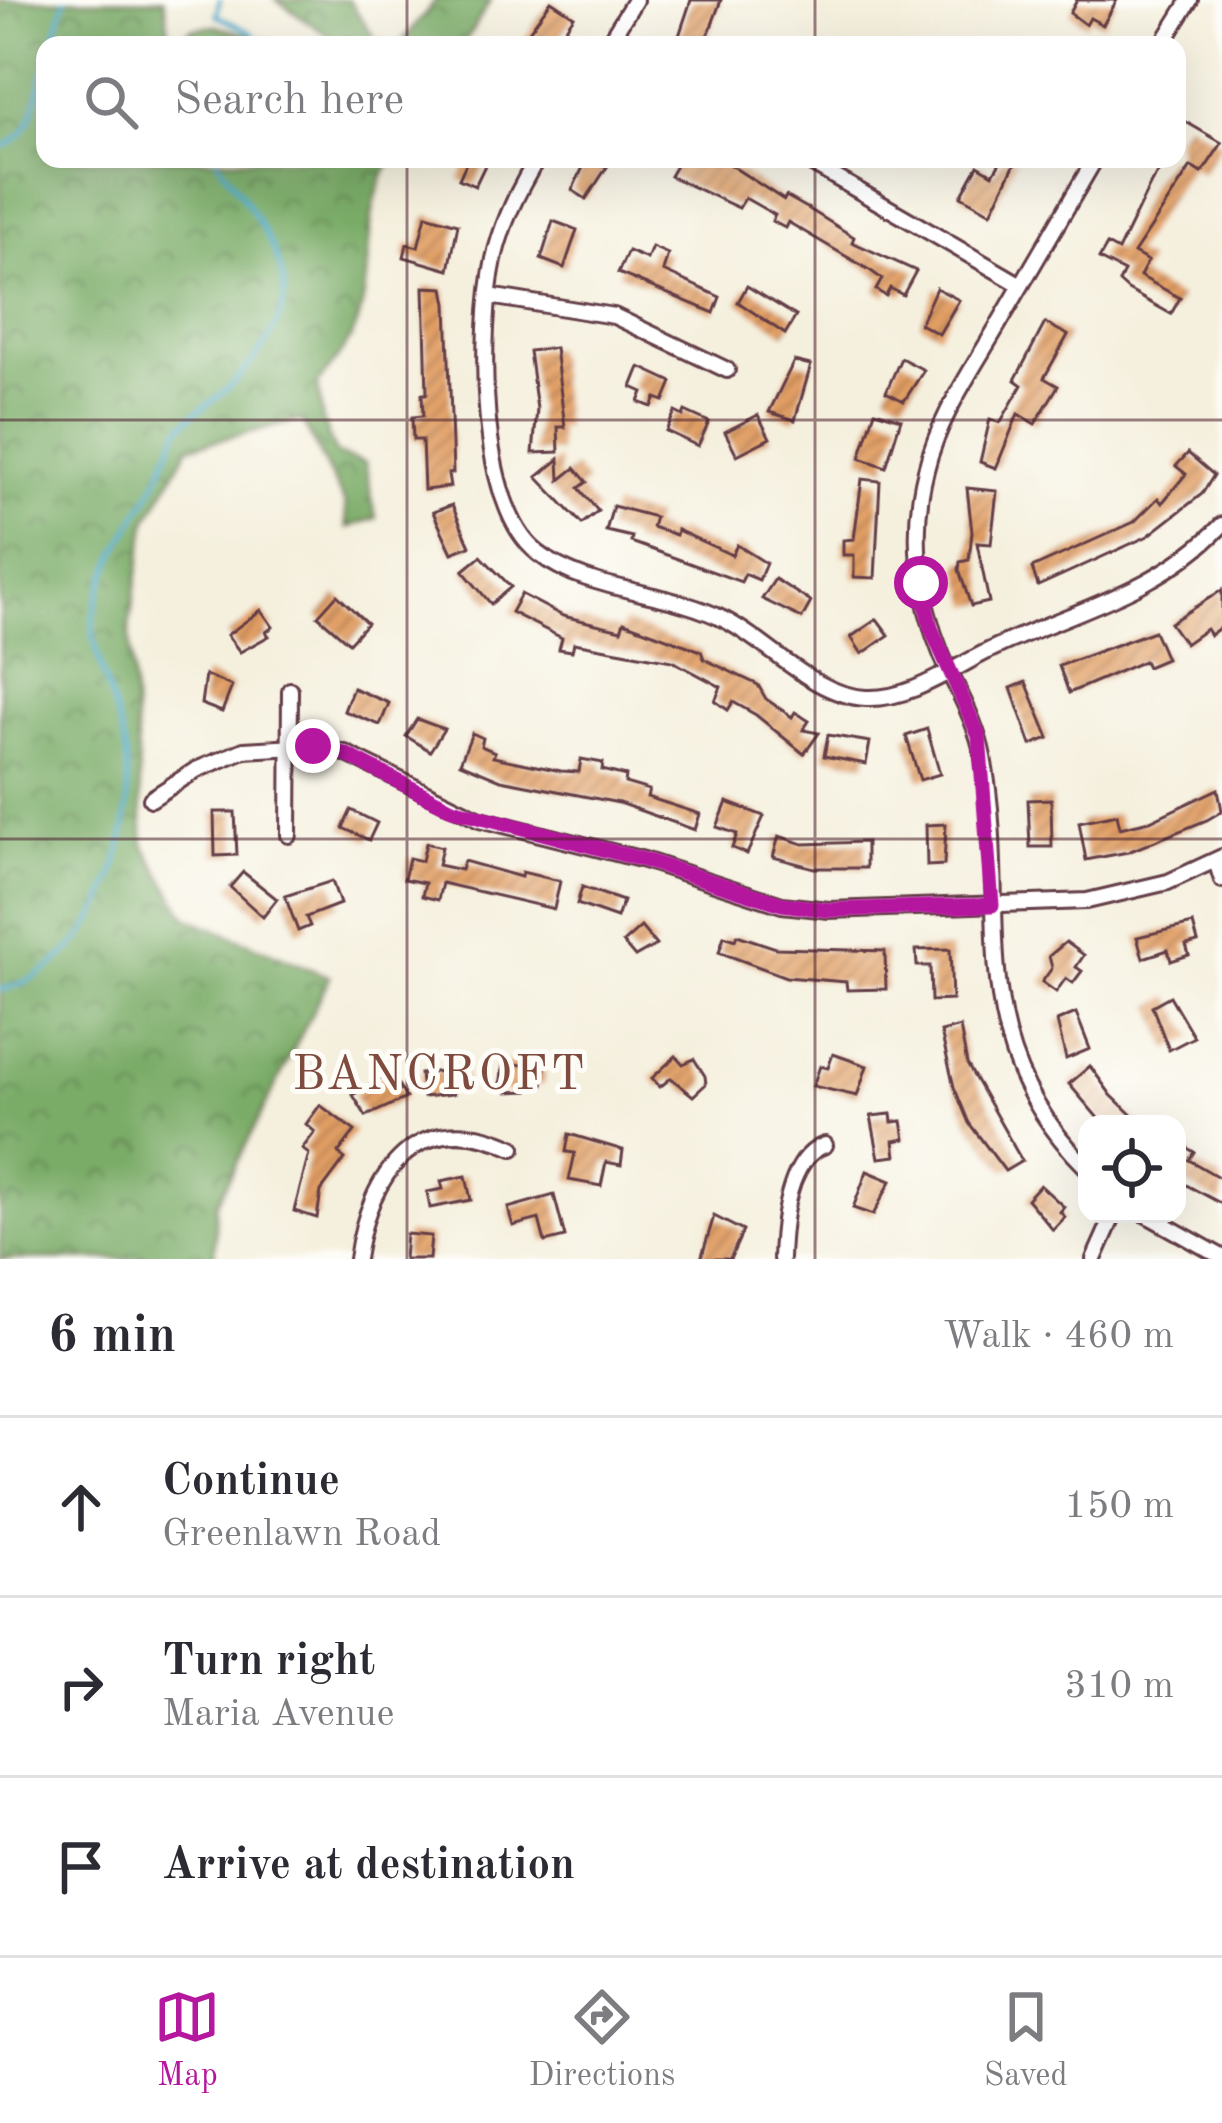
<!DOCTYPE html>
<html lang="en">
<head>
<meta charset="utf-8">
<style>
	body { margin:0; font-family:"Old Standard TT",serif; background:#f2f2f3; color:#2b2b33 }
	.controls { position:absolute; right:36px; bottom:36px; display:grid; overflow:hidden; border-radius:24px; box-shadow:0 12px 48px #0002 }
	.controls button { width:108px; height:108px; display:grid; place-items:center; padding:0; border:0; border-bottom:3px solid #e1e1e2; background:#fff; color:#2b2b33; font:60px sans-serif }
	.stop { position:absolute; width:36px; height:36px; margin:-27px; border:9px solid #b5179e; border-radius:50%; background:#fff }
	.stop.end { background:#b5179e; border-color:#fff; box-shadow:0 3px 12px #0008 }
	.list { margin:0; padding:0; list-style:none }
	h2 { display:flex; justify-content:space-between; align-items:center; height:156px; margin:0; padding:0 48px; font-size:51px }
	h2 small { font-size:39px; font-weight:400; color:#7c7c81 }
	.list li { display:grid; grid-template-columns:78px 1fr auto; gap:36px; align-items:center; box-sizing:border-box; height:180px; padding:0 48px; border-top:3px solid #e1e1e2 }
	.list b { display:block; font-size:45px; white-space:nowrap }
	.list p { margin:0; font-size:39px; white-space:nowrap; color:#7c7c81 }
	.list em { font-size:39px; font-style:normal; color:#7c7c81 }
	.icon { flex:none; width:66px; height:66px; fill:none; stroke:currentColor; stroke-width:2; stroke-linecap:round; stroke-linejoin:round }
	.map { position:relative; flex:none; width:1222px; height:1259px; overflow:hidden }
	.search { position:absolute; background:#fff; box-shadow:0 12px 48px #0002; left:36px; right:36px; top:36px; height:132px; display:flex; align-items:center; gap:30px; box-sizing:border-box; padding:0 42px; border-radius:24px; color:#7c7c81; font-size:45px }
	.sheet { height:696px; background:#fff }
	nav { display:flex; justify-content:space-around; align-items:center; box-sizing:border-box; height:168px; border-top:3px solid #e1e1e2; background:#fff; font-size:33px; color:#7c7c81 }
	nav a { display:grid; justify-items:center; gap:6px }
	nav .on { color:#b5179e }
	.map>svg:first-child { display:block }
	.forest { fill:url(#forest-crowns); stroke:#62664a; stroke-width:3 }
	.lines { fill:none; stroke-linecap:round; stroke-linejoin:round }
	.stream { stroke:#4daacc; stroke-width:4.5 }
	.building { fill:url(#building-hatch) }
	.minor-casing { stroke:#643e46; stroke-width:20 }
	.minor { stroke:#fff; stroke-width:14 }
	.route { stroke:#b5179e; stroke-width:15 }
	.grid { fill:none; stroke:#4a1f2b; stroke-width:3; stroke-opacity:0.55 }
	.labels { text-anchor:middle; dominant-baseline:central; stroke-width:10; stroke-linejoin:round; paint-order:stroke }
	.quarter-label { font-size:48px; letter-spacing:3px; fill:#7f4b3f; stroke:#fdfcf7 }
</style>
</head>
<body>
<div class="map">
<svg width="1222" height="1259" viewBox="0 0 1222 1259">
	<defs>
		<pattern id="forest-crowns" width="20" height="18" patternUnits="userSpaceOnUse" patternTransform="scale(3)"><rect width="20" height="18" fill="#7aac68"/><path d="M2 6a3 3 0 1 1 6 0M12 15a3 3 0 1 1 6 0" fill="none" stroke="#668b56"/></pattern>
		<pattern id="building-hatch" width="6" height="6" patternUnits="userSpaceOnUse" patternTransform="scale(3)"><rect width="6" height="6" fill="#e19e63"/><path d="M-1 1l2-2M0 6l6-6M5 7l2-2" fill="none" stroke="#b88052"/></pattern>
	</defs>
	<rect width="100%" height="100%" fill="#fdfcf7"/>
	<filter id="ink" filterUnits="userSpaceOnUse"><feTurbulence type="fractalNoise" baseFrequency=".00833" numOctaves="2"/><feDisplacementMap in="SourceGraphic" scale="24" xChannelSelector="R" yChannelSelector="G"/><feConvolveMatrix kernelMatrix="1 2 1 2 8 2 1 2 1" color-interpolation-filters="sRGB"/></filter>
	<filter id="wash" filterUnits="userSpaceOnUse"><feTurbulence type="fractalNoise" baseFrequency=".004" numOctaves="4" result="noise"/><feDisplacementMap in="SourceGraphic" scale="48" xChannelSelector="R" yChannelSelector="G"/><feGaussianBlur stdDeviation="2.7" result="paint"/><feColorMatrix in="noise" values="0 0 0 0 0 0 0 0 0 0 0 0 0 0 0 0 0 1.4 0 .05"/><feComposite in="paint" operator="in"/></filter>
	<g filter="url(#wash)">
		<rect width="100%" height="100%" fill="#f5f0de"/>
		<g class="forest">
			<path d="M0,0H164L171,45H45V159H392C361,209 374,265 359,318C352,343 333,363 318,384L323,422L336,454L365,463L376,518L347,528L345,504L302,420L189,447L147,521L129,627L144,845L186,917L330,977L216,1204L214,1259H0Z"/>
			<path d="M276,0H349L376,40L395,45H342Z"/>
			<path d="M436,0H491L463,45H399Z"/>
			<path d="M216,26L283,45H175L191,29Z"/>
		</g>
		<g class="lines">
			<g class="stream">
				<path d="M220,0L216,15L252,33L258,45"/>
				<path d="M52,45L65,0"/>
				<path d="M0,147C34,138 36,99 45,68"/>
				<path d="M0,990C99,967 137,847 126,754C121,716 86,646 94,612C106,561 133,525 157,480C166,464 169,445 179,430C191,413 205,408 220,395C244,375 283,329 284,297C286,250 241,197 217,159"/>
			</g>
		</g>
		<g id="blocks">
			<g class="building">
				<path d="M691,0H721L706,41L698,36L693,45L678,39Z"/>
				<path d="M1077,0H1117L1103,25L1090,18L1086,25L1070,13Z"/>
				<path d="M551,1L574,16L554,45H519Z"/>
				<path d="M1186,122L1222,143L1202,173L1191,167L1134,253L1148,261L1140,276L1180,298L1171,314L1128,290L1119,282L1124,272L1099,259L1107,245L1118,251L1151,183L1168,159H1177V138Z"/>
				<path d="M468,159H488L475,186L459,179Z"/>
				<path d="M587,159L607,167L586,199L572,190Z"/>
				<path d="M680,159H721L784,200L786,196L809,209L854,237L852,242L916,271L903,295L890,288L886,296L876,290L882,279L871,271L788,222L785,228L772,221L775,215L745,198L739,208L670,176Z"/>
				<path d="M1002,159H1017L991,213L961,196L978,165L993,174Z"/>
				<path d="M426,215L458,224L449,270L404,257L407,244L418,247Z"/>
				<path d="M553,221L577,230L564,268L541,259Z"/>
				<path d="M652,247L668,254L663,271L720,297L714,313L618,273L628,251L647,259Z"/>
				<path d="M747,286L796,316L785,334L738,302Z"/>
				<path d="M424,287L444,288L447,304L453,473L448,474L450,487L424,490L422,440H413L412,417L423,416L422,394H427Z"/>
				<path d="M936,288L959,300L939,334L920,324Z"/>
				<path d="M1045,323L1068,335L1044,378L1058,386L1035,424L1018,414L996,468L980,462L990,419L1000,423L1022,385L1015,380Z"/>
				<path d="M555,348L565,427H558L559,452L533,453L537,409L529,351Z"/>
				<path d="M901,358L924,370L904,401L886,392Z"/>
				<path d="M794,361L811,365L795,420L769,412Z"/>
				<path d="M640,367L672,382L664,401L656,398L652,407L639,402L643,392L632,387Z"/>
				<path d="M685,411L709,422L698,446L666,431L675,412L683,416Z"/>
				<path d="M875,411L901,419L886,467L860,458Z"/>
				<path d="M758,415L770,438L737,455L725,432Z"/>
				<path d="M1188,453L1214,475L1202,494L1148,536L1038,586L1032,568L1134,522L1158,498L1162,503L1186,474L1176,466Z"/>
				<path d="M559,459L560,480L575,468L587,482L579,488L598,511L582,524L537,477Z"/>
				<path d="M862,479L880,481L875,578L854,577V555H843V540L854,539Z"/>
				<path d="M967,488L997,491L991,544L977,543L989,602L971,606L959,570L960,562L969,560L972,532Z"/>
				<path d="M452,505L470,546L452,553L433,512Z"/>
				<path d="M613,506L655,517L652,527L676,535L677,530L732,555L737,545L766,563L759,580L745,574L741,582L631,542L632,537L606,531Z"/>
				<path d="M481,556L511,587L491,604L463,571Z"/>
				<path d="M775,579L811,602L802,618L762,599Z"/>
				<path d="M1222,590V626L1210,635L1206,629L1185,644L1170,623Z"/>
				<path d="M521,594L563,616L621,630L624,622L701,651L704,659L758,685L766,699L792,717L795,712L809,721L803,730L819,733L804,754L756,715L733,702L728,710L715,701L721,687L672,661L574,643L572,651L559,649L562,638L511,612Z"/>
				<path d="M337,595L367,623L349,643L318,616Z"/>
				<path d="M261,610L273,627L266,632L269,636L240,652L227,635Z"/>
				<path d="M877,619L889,635L862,654L851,637Z"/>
				<path d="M1154,631L1166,659L1147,667L1144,661L1069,693L1059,666Z"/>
				<path d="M205,675L232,686L222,712L201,704Z"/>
				<path d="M1026,682L1049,738L1031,745L1011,688Z"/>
				<path d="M353,688L389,703L380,725L344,711Z"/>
				<path d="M417,719L444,729L430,751L406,736Z"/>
				<path d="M927,729L940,774L920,780L906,736Z"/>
				<path d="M472,733L483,738L481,746L495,752L493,757L561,771L579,772L581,759L603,763L602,770L626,776L625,783L649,790L647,797L700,814L695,830L619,803L501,780L460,763Z"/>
				<path d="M828,735L870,742L866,764L824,756Z"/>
				<path d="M1218,789L1222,811L1207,820L1128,852L1086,860L1079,822L1117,814L1120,828L1150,821Z"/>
				<path d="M1051,799L1052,847H1030L1028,800Z"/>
				<path d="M727,802L764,816L747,854L732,848L737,834L717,827Z"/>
				<path d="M351,810L377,823L369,840L343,828Z"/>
				<path d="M214,812H235L237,855L215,856Z"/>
				<path d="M946,824L944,865L927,866L926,825Z"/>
				<path d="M779,836L803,844L866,842V868H814L773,857Z"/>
				<path d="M426,843L442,847L438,865L461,870L464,861L521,877L522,872L560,881L554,909L442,883L438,900L422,896L425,883L404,879L409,858L422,861Z"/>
				<path d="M243,872L277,899L263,917L230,887Z"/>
				<path d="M332,881L340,904L306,917L310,926L298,931L285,896Z"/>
				<path d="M582,887L623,901L617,918L577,904Z"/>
				<path d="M1193,924L1198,942L1186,945L1189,955L1171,961L1168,950L1143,958L1137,937Z"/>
				<path d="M641,927L656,945L635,957L623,943Z"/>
				<path d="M737,935L776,948L885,951L886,989L847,990L846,982L786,977L719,952L724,936L735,940Z"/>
				<path d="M1066,942L1084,955L1076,967L1082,971L1073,983L1066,978L1056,992L1042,982L1052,968L1049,956Z"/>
				<path d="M950,949L952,1000L931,1001L930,966H917L916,950Z"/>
				<path d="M1170,996L1194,1037L1169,1050L1152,1006Z"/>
				<path d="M1076,1013L1090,1049L1066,1059L1057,1021Z"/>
				<path d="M960,1027L967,1064L1022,1161L1005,1171L969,1123L954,1087L941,1032Z"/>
				<path d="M833,1054L867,1066L857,1096L813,1086L820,1066L828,1068Z"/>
				<path d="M676,1056L683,1064L694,1059L705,1076L706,1084L693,1096L671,1078L660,1087L652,1078Z"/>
				<path d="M503,1063L545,1067L543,1085L528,1084V1091L507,1092L500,1087Z"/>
				<path d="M1090,1066L1111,1095L1141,1124H1103L1069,1084Z"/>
				<path d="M464,1068L466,1084L452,1086L453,1094L423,1097L420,1074Z"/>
				<path d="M391,1072L406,1098L366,1116L353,1095Z"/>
				<path d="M320,1105L355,1131L338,1153L345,1159L321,1191L317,1218L294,1211L309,1154L302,1149L315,1132L306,1124Z"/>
				<path d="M891,1114L892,1122L902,1121L905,1139L894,1141L896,1156L879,1158L871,1116Z"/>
				<path d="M569,1134L623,1150L621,1165L606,1162L601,1186L569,1180L575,1153L566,1152Z"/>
				<path d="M1181,1144L1194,1152L1189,1160L1222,1179V1204L1177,1180Z"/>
				<path d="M867,1171L891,1181L873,1215L853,1208Z"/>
				<path d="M466,1176L471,1200L430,1208L427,1192L443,1189L441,1181Z"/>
				<path d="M1040,1185L1064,1207L1060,1212L1065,1217L1053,1230L1027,1199Z"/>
				<path d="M554,1195L565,1237L545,1242L539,1219L513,1226L508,1208Z"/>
				<path d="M714,1216L743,1231L730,1259H701Z"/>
				<path d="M406,1234L431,1236L429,1259H404Z"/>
			</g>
		</g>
	</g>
	<g filter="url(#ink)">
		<use href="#blocks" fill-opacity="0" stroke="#643e46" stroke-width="3"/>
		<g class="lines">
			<defs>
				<g id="minor">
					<path d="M607,45L635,0"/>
					<path d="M1162,45L1190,0"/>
					<path d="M537,159C518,190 502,223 494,259C479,330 477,506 538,553C587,592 667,590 725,620C770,643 814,696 866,698C911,700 954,667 992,649C1073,610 1157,593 1222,525"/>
					<path d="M804,159L1021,285"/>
					<path d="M489,296L614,316L727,370"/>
					<path d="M151,799L196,770L244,750L313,746L345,753L480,819L644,860L782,905L829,910L1087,901L1168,882L1222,857"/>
					<path d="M289,835L290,690"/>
					<path d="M1216,861L1222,880"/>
					<path d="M1087,1168C957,1039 1012,912 983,757C976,720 957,690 942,656C918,598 910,532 926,470C938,420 968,376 994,332C1028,274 1061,217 1095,159"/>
					<path d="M1145,1214L1222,1257"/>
					<path d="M357,1259C369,1172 419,1104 513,1148"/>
					<path d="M781,1259C782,1225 787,1158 825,1145"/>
					<path d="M1094,1259L1114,1214"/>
				</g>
			</defs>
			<use href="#minor" class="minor-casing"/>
			<use href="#minor" class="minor"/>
		</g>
	</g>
	<g class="lines" filter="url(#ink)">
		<path class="route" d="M313,746L345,754L452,809L644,860L782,904L829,910L992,905L979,736L931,628L921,583"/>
	</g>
	<path class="grid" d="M407,0V45M815,0V45M407,159V1259M815,159V1259M0,420H1222M0,839H1222"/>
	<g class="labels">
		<g class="quarter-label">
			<text x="440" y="1076">BANCROFT</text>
		</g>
	</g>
</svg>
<div class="controls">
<button><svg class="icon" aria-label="locate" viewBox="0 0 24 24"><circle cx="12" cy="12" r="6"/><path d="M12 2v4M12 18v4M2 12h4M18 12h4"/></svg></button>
</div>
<div class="stop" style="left:921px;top:583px"></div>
<div class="stop end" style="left:313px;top:746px"></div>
<div class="search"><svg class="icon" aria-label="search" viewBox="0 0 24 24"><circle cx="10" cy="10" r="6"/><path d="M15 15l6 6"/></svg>Search here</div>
</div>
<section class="sheet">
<h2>6 min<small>Walk · 460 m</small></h2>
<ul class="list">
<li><svg class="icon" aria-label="ahead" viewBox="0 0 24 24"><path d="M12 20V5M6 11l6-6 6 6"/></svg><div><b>Continue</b><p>Greenlawn Road</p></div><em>150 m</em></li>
<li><svg class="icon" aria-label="right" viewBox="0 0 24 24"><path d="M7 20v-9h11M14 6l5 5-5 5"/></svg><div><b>Turn right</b><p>Maria Avenue</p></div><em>310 m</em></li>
<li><svg class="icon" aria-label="arrive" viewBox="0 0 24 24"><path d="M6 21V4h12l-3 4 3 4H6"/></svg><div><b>Arrive at destination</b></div></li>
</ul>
</section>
<nav>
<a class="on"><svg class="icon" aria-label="map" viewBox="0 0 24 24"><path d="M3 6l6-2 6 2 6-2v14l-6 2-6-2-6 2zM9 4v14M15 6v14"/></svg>Map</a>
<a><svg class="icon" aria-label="directions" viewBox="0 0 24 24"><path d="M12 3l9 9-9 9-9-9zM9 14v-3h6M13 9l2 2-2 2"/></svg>Directions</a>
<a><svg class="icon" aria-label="saved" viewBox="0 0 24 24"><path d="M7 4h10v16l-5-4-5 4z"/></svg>Saved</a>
</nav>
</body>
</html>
